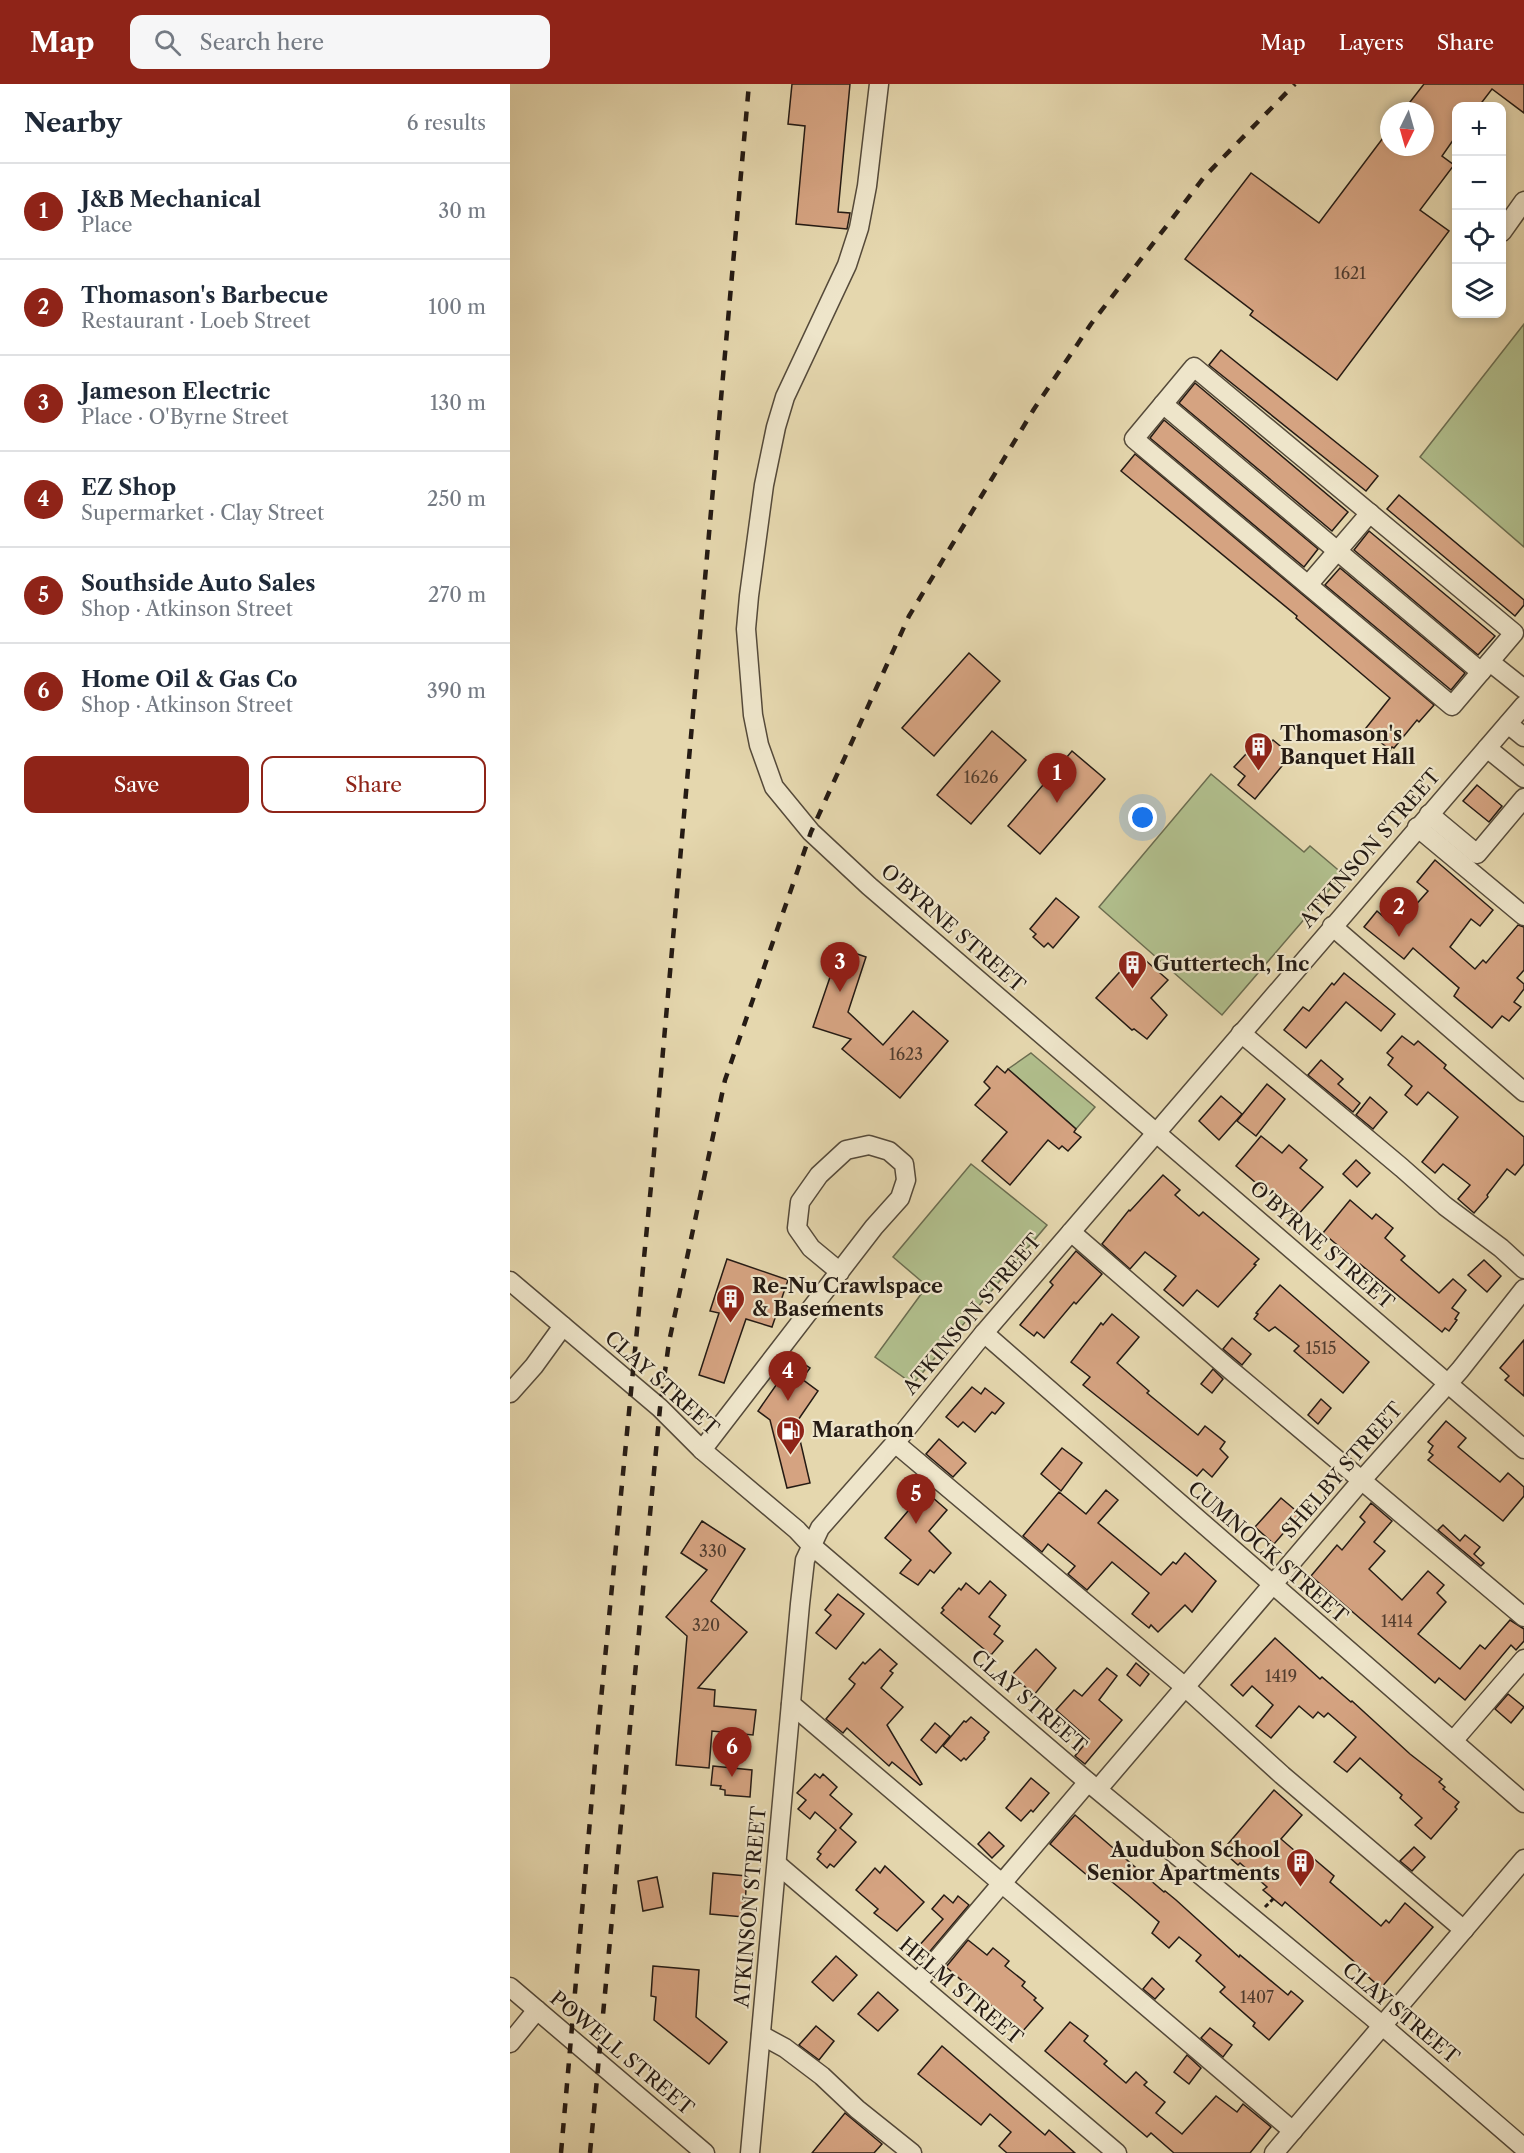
<!DOCTYPE html>
<html lang="en">
<head>
<meta charset="utf-8">
<style>
	body { margin:0; font-family:"Libre Caslon Text",serif; background:#f6f6f7; color:#1f2937 }
	.controls { position:absolute; right:18px; top:18px; display:grid; overflow:hidden; border-radius:12px; box-shadow:0 3px 9px #0003 }
	.controls button { width:54px; height:54px; display:grid; place-items:center; padding:0; border:0; border-bottom:2px solid #e0e1e3; background:#fff; color:#1f2937; font:30px sans-serif }
	.compass { position:absolute; left:870px; top:18px; width:54px; height:54px; border-radius:50%; background:#fff; box-shadow:0 3px 9px #0003; rotate:185deg }
	.you { position:absolute; left:633px; top:734px; width:21px; height:21px; margin:-15px; border:4px solid #fff; border-radius:50%; background:#1a73e8; box-shadow:0 0 0 9px #1a73e833 }
	.badge { display:grid; place-items:center; width:39px; height:39px; border-radius:50%; background:#8f2418; color:#fff; font-size:20px; font-weight:700 }
	.pin { position:absolute; translate:-50% -50px; filter:drop-shadow(0 2px 3px #0008) }
	.pin::after { content:''; position:absolute; top:32px; width:21px; height:18px; background:inherit; clip-path:polygon(0 0,100% 0,50% 100%) }
	.list { margin:0; padding:0; list-style:none }
	h2 { display:flex; justify-content:space-between; align-items:center; height:78px; margin:0; padding:0 24px; font-size:26px }
	h2 small { font-size:20px; font-weight:400; color:#747a83 }
	.list li { display:grid; grid-template-columns:39px 1fr auto; gap:18px; align-items:center; box-sizing:border-box; height:96px; padding:0 24px; border-top:2px solid #e0e1e3 }
	.list b { display:block; font-size:22px; white-space:nowrap }
	.list p { margin:0; font-size:20px; white-space:nowrap; color:#747a83 }
	.list em { font-size:20px; font-style:normal; color:#747a83 }
	.actions { display:flex; gap:12px; padding:18px 24px }
	.actions a { flex:1; padding:14px 0; border:2px solid #8f2418; border-radius:12px; text-align:center; font-size:21px; color:#8f2418 }
	.actions .main { background:#8f2418; color:#fff }
	.icon { flex:none; width:33px; height:33px; fill:none; stroke:currentColor; stroke-width:2; stroke-linecap:round; stroke-linejoin:round }
	.map { position:relative; flex:none; width:1014px; height:2069px; overflow:hidden }
	header { display:flex; align-items:center; gap:36px; box-sizing:border-box; height:84px; padding:0 30px; background:#8f2418; color:#fff }
	header strong { font-size:28px }
	nav { display:flex; gap:33px; margin-inline-start:auto; font-size:21px }
	.search { width:420px; height:54px; background:#f6f6f7; display:flex; align-items:center; gap:15px; box-sizing:border-box; padding:0 21px; border-radius:12px; color:#747a83; font-size:22px }
	main { display:flex }
	aside { flex:1; background:#fff }
	.map>svg:first-child { display:block }
	.green { fill:#b1bf8d; stroke:#6b6d50; stroke-width:1.5 }
	.building { fill:#d5a381; stroke:#251b14; stroke-width:1.5 }
	.lines { fill:none; stroke-linecap:round; stroke-linejoin:round }
	.minor-casing { stroke:#554a3a; stroke-width:21 }
	.path { stroke:#251b14; stroke-width:3; stroke-dasharray:4.5 3; stroke-linecap:butt }
	.minor { stroke:#eee5ca; stroke-width:18 }
	.rail { stroke:#251b14; stroke-width:4.5; stroke-dasharray:10 10; stroke-linecap:butt }
	.labels { text-anchor:middle; dominant-baseline:central; stroke-width:4.5; stroke-linejoin:round; paint-order:stroke }
	.number-label { font-size:16px; fill:#513d2f }
	.poi-label { font-size:20px; font-weight:bold; fill:#251b14; stroke:#eee5ca; text-anchor:start }
	.street-label { font-size:20px; fill:#251b14; stroke:#eee5ca }
</style>
</head>
<body>
<header>
<strong>Map</strong>
<div class="search"><svg class="icon" aria-label="search" viewBox="0 0 24 24"><circle cx="10" cy="10" r="6"/><path d="M15 15l6 6"/></svg>Search here</div>
<nav><a>Map</a><a>Layers</a><a>Share</a></nav>
</header>
<main>
<aside>
<h2>Nearby<small>6 results</small></h2>
<ul class="list">
<li><span class="badge">1</span><div><b>J&amp;B Mechanical</b><p>Place</p></div><em>30 m</em></li>
<li><span class="badge">2</span><div><b>Thomason's Barbecue</b><p>Restaurant · Loeb Street</p></div><em>100 m</em></li>
<li><span class="badge">3</span><div><b>Jameson Electric</b><p>Place · O'Byrne Street</p></div><em>130 m</em></li>
<li><span class="badge">4</span><div><b>EZ Shop</b><p>Supermarket · Clay Street</p></div><em>250 m</em></li>
<li><span class="badge">5</span><div><b>Southside Auto Sales</b><p>Shop · Atkinson Street</p></div><em>270 m</em></li>
<li><span class="badge">6</span><div><b>Home Oil &amp; Gas Co</b><p>Shop · Atkinson Street</p></div><em>390 m</em></li>
</ul>
<div class="actions"><a class="main">Save</a><a>Share</a></div>
</aside>
<div class="map">
<svg width="1014" height="2069" viewBox="0 0 1014 2069">
	<rect width="100%" height="100%" fill="#e5d7ae"/>
	<filter id="stains"><feTurbulence type="fractalNoise" baseFrequency=".00333" numOctaves="4"/><feColorMatrix values="0 0 0 0 .2 0 0 0 0 .09 0 0 0 0 .02 0 0 0 .5 -.17"/></filter>
	<radialGradient id="worn" r=".72"><stop offset=".6" stop-color="#630" stop-opacity="0"/><stop offset="1" stop-color="#630" stop-opacity=".3"/></radialGradient>
	<g class="green">
		<path d="M1014,240V463L910,373Z"/>
		<path d="M701,690L794,768L800,762L833,790L712,931L589,823Z"/>
		<path d="M521,969L585,1023L566,1045L498,985Z"/>
		<path d="M461,1080L537,1141L403,1300L365,1273L417,1202L383,1173Z"/>
	</g>
	<g class="building">
		<path d="M282,0H340L328,128L340,129L337,145L286,140L295,42L278,40Z"/>
		<path d="M914,0H1014V29L982,5L969,22H946V52L932,72L944,81L910,126L939,147L827,296L740,231L743,227L675,175L741,89L809,139L879,46V63H915V27H893Z"/>
		<path d="M711,266L868,392L856,407L699,281Z"/>
		<path d="M685,299L838,428L822,447L669,319Z"/>
		<path d="M654,336L808,465L794,483L640,354Z"/>
		<path d="M625,370L924,621L909,638L907,636L884,664L882,663L880,666L857,647L858,645L856,644L880,614L786,534L787,532L611,387Z"/>
		<path d="M889,411L1014,516V521L1005,532L877,425Z"/>
		<path d="M859,447L985,552L968,571L844,466Z"/>
		<path d="M830,484L955,589L941,606L815,501Z"/>
		<path d="M459,569L490,597L424,672L392,644Z"/>
		<path d="M482,647L516,676L461,740L427,711Z"/>
		<path d="M763,656L781,671L745,715L728,701L735,692L724,683L736,670L745,678Z"/>
		<path d="M562,667L595,695L530,770L498,742Z"/>
		<path d="M967,701L992,722L979,738L953,717Z"/>
		<path d="M925,776L983,826L970,842L961,835L940,863L965,885L973,876L976,879L1008,841L1014,843V886L1007,894L1014,900V905L1004,918L1011,923L999,937L992,932L982,944L944,912L949,904L903,864L894,875L854,843L867,827L885,843L894,831L895,833L918,807L907,798Z"/>
		<path d="M546,814L569,833L543,864L538,859L534,863L523,853L526,850L520,845Z"/>
		<path d="M330,864L356,873L338,928L373,961L403,927L438,957L390,1014L332,965L341,955L303,943Z"/>
		<path d="M627,869L658,896L641,914L657,931L637,955L624,945L622,946L586,914Z"/>
		<path d="M834,889L885,930L871,947L836,918L796,964L774,946L793,923L799,927L822,899L824,901Z"/>
		<path d="M892,952L904,961L908,957L936,981L934,984L1014,1053V1080L1005,1091L997,1085L977,1111L978,1113L964,1129L948,1115L960,1101L933,1080L925,1089L912,1078L948,1033L918,1008L907,1021L895,1011L902,1002L878,981L883,974L877,969Z"/>
		<path d="M811,976L833,995L828,1000L850,1019L843,1028L798,991Z"/>
		<path d="M487,982L495,989L498,985L566,1045L564,1048L571,1053L558,1067L552,1062L549,1065L538,1056L500,1101L472,1077L497,1048L465,1021L480,1004L474,998Z"/>
		<path d="M757,1000L775,1015L746,1052L727,1037Z"/>
		<path d="M711,1012L732,1030L709,1056L689,1037Z"/>
		<path d="M860,1013L877,1028L863,1045L846,1031Z"/>
		<path d="M751,1052L772,1069L779,1061L797,1076L790,1084L813,1103L786,1133L726,1082Z"/>
		<path d="M846,1076L860,1089L847,1103L833,1090Z"/>
		<path d="M653,1091L670,1106L665,1111L689,1132L693,1128L749,1175L744,1180L746,1181L708,1223L687,1206L673,1222L654,1206L666,1192L635,1168L620,1185L592,1160L619,1126L620,1127Z"/>
		<path d="M840,1116L862,1135L866,1130L883,1144L875,1154L895,1172L891,1176L929,1209L943,1195L956,1206L942,1224L949,1229L945,1235L947,1236L939,1247L935,1244L932,1248L850,1180L847,1183L835,1173L838,1170L813,1149Z"/>
		<path d="M566,1167L592,1190L566,1220L564,1218L534,1254L527,1248L524,1252L510,1241L543,1201L540,1198Z"/>
		<path d="M217,1175L278,1196L262,1243L236,1235L214,1299L189,1291L209,1229L200,1227Z"/>
		<path d="M974,1176L991,1192L977,1208L958,1191Z"/>
		<path d="M770,1201L859,1278L833,1309L784,1267L789,1262L765,1243L759,1247L744,1235L748,1230L746,1229Z"/>
		<path d="M602,1230L629,1253L607,1279L639,1307L637,1309L688,1351L695,1342L715,1358L710,1365L718,1373L702,1393L693,1385L687,1392L573,1301L580,1293L561,1278L591,1239L593,1241Z"/>
		<path d="M722,1254L741,1270L732,1281L713,1265Z"/>
		<path d="M1014,1256V1312L995,1296L999,1292L990,1284Z"/>
		<path d="M285,1274L300,1284L292,1295L308,1307L286,1339L300,1399L277,1404L260,1336L248,1327Z"/>
		<path d="M703,1285L713,1295L702,1309L691,1300Z"/>
		<path d="M462,1303L471,1310L475,1304L494,1319L485,1330L482,1328L465,1348L453,1338L448,1343L436,1333Z"/>
		<path d="M811,1315L821,1324L808,1340L798,1331Z"/>
		<path d="M936,1337L956,1354L948,1363L990,1398L998,1389L1014,1403V1412L993,1437L918,1376L923,1371L919,1368L923,1362L918,1358Z"/>
		<path d="M429,1355L456,1379L443,1393L416,1370Z"/>
		<path d="M552,1364L572,1379L551,1407L531,1390Z"/>
		<path d="M596,1406L608,1416L588,1439L651,1491L663,1478L666,1480L675,1469L706,1497L682,1528L675,1521L648,1548L641,1541L639,1544L622,1530L639,1509L602,1478L577,1506L558,1490L565,1482L538,1460L532,1468L513,1452L549,1408L576,1430Z"/>
		<path d="M415,1407L437,1426L419,1447L441,1469L424,1489L420,1486L408,1501L390,1489L401,1476L375,1454Z"/>
		<path d="M771,1414L790,1430L764,1460L745,1443Z"/>
		<path d="M861,1419L882,1437L864,1458L875,1467L859,1485L892,1516L918,1487L934,1501L927,1509L936,1518L908,1550L950,1585L970,1561L975,1565L1000,1536L1014,1545V1557L1006,1566L1001,1561L955,1616L929,1594L925,1599L801,1492L827,1461L832,1466L855,1438L850,1433Z"/>
		<path d="M192,1437L235,1465L201,1517L237,1548L188,1604L205,1606L204,1622L246,1626L243,1651L202,1647L199,1684L166,1681L177,1552L156,1533L197,1486L171,1469Z"/>
		<path d="M933,1441L950,1457L955,1451L970,1463L964,1470L974,1479L971,1482L928,1446Z"/>
		<path d="M480,1497L496,1511L479,1533L490,1542L484,1550L493,1557L481,1571L431,1529L434,1526L432,1524L449,1504L451,1506L456,1499L469,1510Z"/>
		<path d="M328,1510L354,1530L326,1565L306,1549L321,1531L315,1526Z"/>
		<path d="M765,1554L810,1595L812,1593L841,1618L842,1617L900,1670L932,1695L929,1698L935,1703L933,1705L949,1718L945,1723L947,1725L921,1755L905,1741L912,1734L890,1714L892,1711L850,1674L837,1688L824,1678L846,1653L818,1629L814,1633L808,1628L803,1634L789,1622L761,1654L746,1642L763,1621L742,1602L733,1612L721,1601Z"/>
		<path d="M370,1565L387,1580L380,1587L383,1589L371,1604L393,1623L377,1641L412,1700L410,1701L382,1678L379,1682L337,1644L333,1649L316,1635L343,1603L345,1600L339,1595L353,1578L355,1580Z"/>
		<path d="M526,1565L546,1584L524,1611L502,1591Z"/>
		<path d="M626,1579L639,1590L630,1602L617,1591Z"/>
		<path d="M597,1584L607,1592L589,1616L612,1636L575,1680L565,1672L579,1655L546,1626L564,1606L572,1612Z"/>
		<path d="M998,1610L1014,1623L1001,1639L985,1625Z"/>
		<path d="M461,1633L479,1648L474,1654L475,1655L456,1676L454,1674L451,1677L433,1662L454,1637L456,1638Z"/>
		<path d="M425,1639L440,1652L426,1669L411,1656Z"/>
		<path d="M203,1682L242,1686L240,1713L215,1711V1706L210,1705L211,1702L201,1701Z"/>
		<path d="M305,1690L310,1694L313,1690L327,1703L320,1711L342,1730L330,1744L346,1758L324,1783L320,1780L317,1784L307,1775L311,1770L308,1768L326,1746L305,1728L300,1735L288,1725L296,1716L287,1709Z"/>
		<path d="M521,1694L539,1709L523,1728L521,1726L511,1737L496,1724Z"/>
		<path d="M764,1706L792,1731L771,1755L799,1779L803,1774L824,1792L820,1798L871,1842L876,1836L879,1839L895,1819L923,1843L871,1904L855,1890L856,1888L775,1818L772,1822L753,1806L757,1803L730,1779L728,1781L712,1767Z"/>
		<path d="M565,1731L654,1808L655,1807L666,1816L729,1873L730,1871L778,1911L781,1907L793,1917L759,1956L743,1942L745,1939L710,1908L715,1903L686,1877L691,1871L669,1853L659,1864L642,1849L649,1838L618,1811L585,1784L578,1792L540,1760Z"/>
		<path d="M479,1748L494,1762L482,1774L468,1760Z"/>
		<path d="M904,1763L915,1773L902,1787L890,1777Z"/>
		<path d="M375,1782L414,1818L387,1847L364,1829L368,1825L346,1806L365,1784L370,1789Z"/>
		<path d="M203,1789L237,1792L234,1833L200,1830Z"/>
		<path d="M147,1793L153,1823L133,1827L128,1797Z"/>
		<path d="M434,1811L443,1819L448,1812L459,1821L416,1872L407,1864L433,1835L422,1825Z"/>
		<path d="M458,1856L477,1871L483,1864L499,1877L495,1882L515,1898L512,1902L526,1914L524,1916L533,1924L512,1948L436,1883Z"/>
		<path d="M326,1872L347,1891L323,1917L302,1898Z"/>
		<path d="M143,1882L189,1886L186,1933L217,1958L199,1980L144,1936L146,1913L141,1912Z"/>
		<path d="M642,1894L654,1905L645,1915L633,1905Z"/>
		<path d="M368,1908L388,1926L368,1947L348,1930Z"/>
		<path d="M560,1938L578,1952L574,1957L597,1977L594,1980L616,1999L626,1988L637,1998L634,2001L655,2018L646,2029L672,2050L706,2012L727,2028L733,2020L761,2043L740,2069H664L641,2049L637,2053L535,1967Z"/>
		<path d="M306,1942L324,1957L309,1976L289,1961Z"/>
		<path d="M700,1944L722,1961L713,1973L691,1954Z"/>
		<path d="M432,1962L535,2051L539,2046L565,2069H497L489,2062L501,2048L480,2030L471,2041L408,1990Z"/>
		<path d="M677,1971L691,1984L679,2000L664,1988Z"/>
		<path d="M335,2029L372,2060L364,2069H302Z"/>
	</g>
	<g class="lines">
		<defs>
			<g id="minor">
				<path d="M369,0L357,102L349,144L337,181L275,313L266,343L254,401L239,512L236,545L243,631L249,661L264,703L301,748L359,802L1014,1365"/>
				<path d="M992,148L1014,117"/>
				<path d="M684,283L1004,549L942,622L624,355Z"/>
				<path d="M653,320L971,588"/>
				<path d="M798,501L860,429"/>
				<path d="M980,578L1014,605"/>
				<path d="M998,640L1014,653"/>
				<path d="M977,664L1014,694"/>
				<path d="M919,730L967,770L1014,714"/>
				<path d="M907,743L1014,832"/>
				<path d="M822,842L1014,1008"/>
				<path d="M731,949L892,1084L935,1122L991,1164L1014,1185"/>
				<path d="M561,1148L717,1283L1014,1533"/>
				<path d="M0,1197L150,1324L192,1366L287,1446L301,1461L578,1698L861,1932L1014,2064"/>
				<path d="M474,1249L1014,1719"/>
				<path d="M0,1309L24,1282L53,1242"/>
				<path d="M385,1359L675,1603L772,1691L954,1846"/>
				<path d="M192,1366L364,1143L390,1114L396,1096L394,1080L379,1067L359,1061L336,1066L309,1091L290,1118L287,1144L301,1164L330,1188"/>
				<path d="M281,1620L783,2047"/>
				<path d="M943,1657L1014,1575"/>
				<path d="M588,1705L851,1397L950,1286L1014,1205"/>
				<path d="M267,1780L607,2069"/>
				<path d="M407,1899L578,1698"/>
				<path d="M0,1903L195,2069"/>
				<path d="M251,1951L275,1964L312,1992L347,2025L402,2069"/>
				<path d="M0,1959L27,1926"/>
				<path d="M240,2069L290,1520L295,1476L310,1444L385,1359L474,1249L561,1148L1014,621"/>
				<path d="M764,2069L1014,1775"/>
			</g>
		</defs>
		<use href="#minor" class="minor-casing"/>
		<path class="path" d="M755,1823L765,1813"/>
		<use href="#minor" class="minor"/>
		<g class="rail">
			<path d="M51,2069L86,1667L141,1102L239,0"/>
			<path d="M80,2069L150,1324L159,1258L215,996L301,748L399,532L524,325L581,240L695,92L785,0"/>
		</g>
	</g>
	<defs>
		<symbol id="building-pin" viewBox="-11 -11 22 30"><path d="M0 17L-7.5 6A9.5 9.5 0 1 1 7.5 6Z" fill="#8f2418" stroke="#eee5ca"/><path d="M-4-6H4V6H1V3H-1V6H-4ZM-2.5-4.3h1.7v1.8h-1.7ZM.8-4.3h1.7v1.8H.8ZM-2.5-1h1.7V.8h-1.7ZM.8-1h1.7V.8H.8Z" fill="#fff"/></symbol>
		<symbol id="fuel-pin" viewBox="-11 -11 22 30"><path d="M0 17L-7.5 6A9.5 9.5 0 1 1 7.5 6Z" fill="#8f2418" stroke="#eee5ca"/><path d="M-5.5-6h7V0h2V4h1.3V-2.5L3-4.5l.8-.8L6-3V5H2.5V1h-1V6h-7ZM-4.2-4.7v3.2H.2V-4.7Z" fill="#fff"/></symbol>
	</defs>
	<g fill-rule="evenodd">
		<use href="#building-pin" x="732" y="646" width="33" height="45"/>
		<use href="#building-pin" x="606" y="864" width="33" height="45"/>
		<use href="#building-pin" x="204" y="1198" width="33" height="45"/>
		<use href="#fuel-pin" x="264" y="1330" width="33" height="45"/>
		<use href="#building-pin" x="774" y="1762" width="33" height="45"/>
	</g>
	<g class="labels">
		<g class="number-label">
			<text x="840" y="189">1621</text>
			<text x="471" y="693">1626</text>
			<text x="396" y="970">1623</text>
			<text x="811" y="1264">1515</text>
			<text x="203" y="1467">330</text>
			<text x="887" y="1537">1414</text>
			<text x="196" y="1541">320</text>
			<text x="771" y="1592">1419</text>
			<text x="747" y="1913">1407</text>
		</g>
		<g class="poi-label">
			<text x="770" y="650">Thomason's<tspan x="770" dy="23">Banquet Hall</tspan></text>
			<text x="643" y="880">Guttertech, Inc</text>
			<text x="242" y="1202">Re-Nu Crawlspace<tspan x="242" dy="23">&amp; Basements</tspan></text>
			<text x="302" y="1346">Marathon</text>
			<text x="770" y="1766" text-anchor="end">Audubon School<tspan x="770" dy="23">Senior Apartments</tspan></text>
		</g>
		<g class="street-label">
			<text transform="translate(860 764) rotate(-49)">ATKINSON STREET</text>
			<text transform="translate(443 844) rotate(41)">O'BYRNE STREET</text>
			<text transform="translate(812 1161) rotate(41)">O'BYRNE STREET</text>
			<text transform="translate(462 1230) rotate(-50)">ATKINSON STREET</text>
			<text transform="translate(152 1299) rotate(42)">CLAY STREET</text>
			<text transform="translate(832 1386) rotate(-49)">SHELBY STREET</text>
			<text transform="translate(758 1468) rotate(41)">CUMNOCK STREET</text>
			<text transform="translate(519 1617) rotate(41)">CLAY STREET</text>
			<text transform="translate(240 1823) rotate(-85)">ATKINSON STREET</text>
			<text transform="translate(451 1907) rotate(40)">HELM STREET</text>
			<text transform="translate(891 1929) rotate(40)">CLAY STREET</text>
			<text transform="translate(112 1969) rotate(40)">POWELL STREET</text>
		</g>
	</g>
	<rect width="100%" height="100%" filter="url(#stains)"/>
	<rect width="100%" height="100%" fill="url(#worn)"/>
</svg>
<div class="controls">
<button>+</button>
<button>−</button>
<button><svg class="icon" aria-label="locate" viewBox="0 0 24 24"><circle cx="12" cy="12" r="6"/><path d="M12 2v4M12 18v4M2 12h4M18 12h4"/></svg></button>
<button><svg class="icon" aria-label="layers" viewBox="0 0 24 24"><path d="M12 4l9 5-9 5-9-5zM3 14l9 5 9-5"/></svg></button>
</div>
<svg class="compass" viewBox="-18 -18 36 36"><path d="M0-13l5 13h-10z" fill="#e53935"/><path d="M0 13l5-13h-10z" fill="#747a83"/></svg>
<div class="you"></div>
<div class="pin badge" style="left:547px;top:719px">1</div>
<div class="pin badge" style="left:889px;top:853px">2</div>
<div class="pin badge" style="left:330px;top:908px">3</div>
<div class="pin badge" style="left:278px;top:1317px">4</div>
<div class="pin badge" style="left:406px;top:1440px">5</div>
<div class="pin badge" style="left:222px;top:1693px">6</div>
</div>
</main>
</body>
</html>
